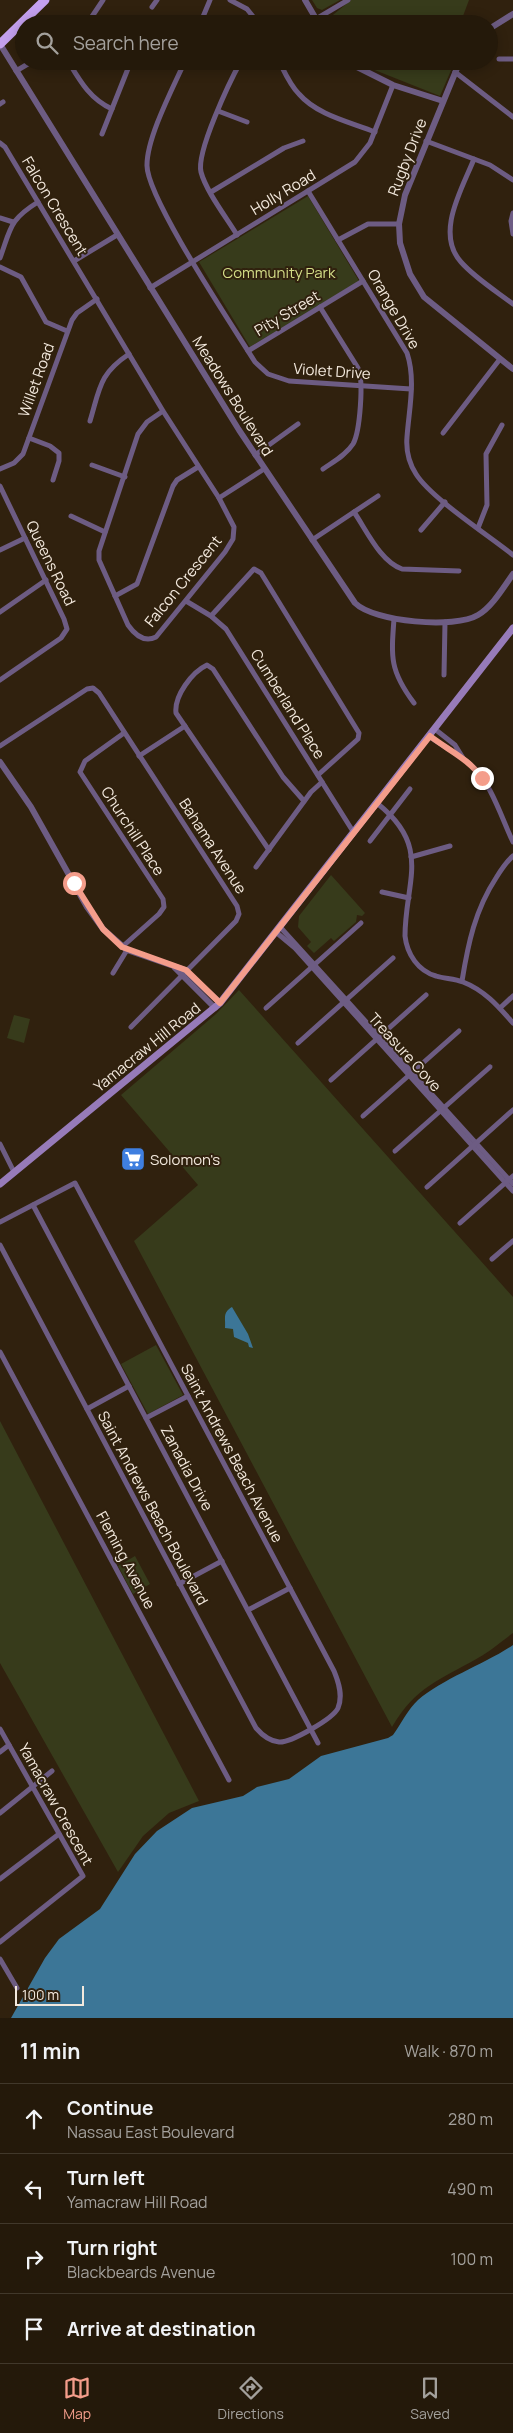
<!DOCTYPE html>
<html lang="en">
<head>
<meta charset="utf-8">
<style>
	body { margin:0; font-family:Manrope,sans-serif; background:#302618; color:#f1f3f6 }
	.scale { position:absolute; left:15px; bottom:12px; width:69px; box-sizing:border-box; padding-left:5px; border:2px solid #f3e9dd; border-top:0; font-size:14px; line-height:18px; white-space:nowrap; color:#f3e9dd; -webkit-text-stroke:4px #30210e; paint-order:stroke }
	.stop { position:absolute; width:15px; height:15px; margin:-11px; border:4px solid #f49d8b; border-radius:50%; background:#fff }
	.stop.end { background:#f49d8b; border-color:#fff; box-shadow:0 1px 5px #0008 }
	.list { margin:0; padding:0; list-style:none }
	h2 { display:flex; justify-content:space-between; align-items:center; height:65px; margin:0; padding:0 20px; font-size:21px }
	h2 small { font-size:16px; font-weight:400; color:#a3a09c }
	.list li { display:grid; grid-template-columns:32px 1fr auto; gap:15px; align-items:center; box-sizing:border-box; height:70px; padding:0 20px; border-top:1px solid #41382b }
	.list b { display:block; font-size:19px; white-space:nowrap }
	.list p { margin:0; font-size:16px; white-space:nowrap; color:#a3a09c }
	.list em { font-size:16px; font-style:normal; color:#a3a09c }
	.icon { flex:none; width:28px; height:28px; fill:none; stroke:currentColor; stroke-width:2; stroke-linecap:round; stroke-linejoin:round }
	.map { position:relative; flex:none; width:513px; height:2018px; overflow:hidden }
	.search { position:absolute; background:#24190a; box-shadow:0 2px 12px #0003; left:15px; right:15px; top:15px; height:55px; display:flex; align-items:center; gap:12px; box-sizing:border-box; padding:0 18px; border-radius:28px; color:#a3a09c; font-size:19px }
	.sheet { height:345px; background:#24190a }
	nav { display:flex; justify-content:space-around; align-items:center; box-sizing:border-box; height:70px; border-top:1px solid #41382b; background:#24190a; font-size:14px; color:#a3a09c }
	nav a { display:grid; justify-items:center; gap:2px }
	nav .on { color:#f49d8b }
	.map>svg:first-child { display:block }
	.green { fill:#373b1b }
	.water { fill:#3c7697 }
	.lines { fill:none; stroke-linecap:round; stroke-linejoin:round }
	.minor { stroke:#6d5c83; stroke-width:5 }
	.tertiary { stroke:#6d5c83; stroke-width:6 }
	.secondary { stroke:#977bb9; stroke-width:7 }
	.trunk { stroke:#c4a0ef; stroke-width:9 }
	.route { stroke:#f49d8b; stroke-width:6 }
	.labels { text-anchor:middle; dominant-baseline:central; stroke-width:4; stroke-linejoin:round; paint-order:stroke }
	.street-label { font-size:15px; fill:#f3e9dd; stroke:#30210e }
	.park-label { font-size:15px; fill:#d4de88; stroke:#30210e }
	.poi-label { font-size:15px; fill:#f3e9dd; stroke:#30210e; text-anchor:start }
</style>
</head>
<body>
<div class="map">
<svg width="513" height="2018" viewBox="0 0 513 2018">
	<rect width="100%" height="100%" fill="#30210e"/>
	<g class="green">
		<path d="M312,0H340L322,10L317,8Z"/>
		<path d="M351,0H469L460,24H322Z"/>
		<path d="M352,61H455L440,96Z"/>
		<path d="M308,196L359,281L250,347L199,262Z"/>
		<path d="M331,875L365,913L362,916L357,915L356,922L334,941L331,938L314,953L307,946L311,942L298,927L299,916Z"/>
		<path d="M239,990L513,1297V1633C502,1641 491,1651 478,1658C440,1680 416,1686 392,1727L134,1241L198,1185L121,1095L216,1014Z"/>
		<path d="M14,1015L30,1019L24,1043L7,1038Z"/>
		<path d="M156,1345L183,1395L148,1414L121,1364Z"/>
		<path d="M0,1421L199,1801L169,1813L143,1836L118,1872L0,1663Z"/>
		<path d="M135,1556L150,1584L133,1594L118,1566Z"/>
	</g>
	<g class="water">
		<path d="M232,1307L248,1334L253,1348L249,1347L248,1343L234,1337L233,1329L225,1328C226,1318 222,1313 232,1307Z"/>
		<path d="M513,1645V2018H11L45,1958L59,1939L100,1909L135,1854L157,1831L192,1808L243,1796L257,1787L289,1779L321,1756L388,1738L393,1735C401,1724 408,1709 418,1700C442,1679 485,1664 513,1645Z"/>
	</g>
	<g class="lines">
		<g class="minor">
			<path d="M230,0L247,9L259,24"/>
			<path d="M152,7L157,0"/>
			<path d="M316,19L348,0"/>
			<path d="M87,24L103,0"/>
			<path d="M200,24L210,0"/>
			<path d="M499,59H513"/>
			<path d="M68,61C80,81 90,99 112,109"/>
			<path d="M185,61C173,88 147,137 147,165C146,197 234,328 255,362L268,374L289,381L411,389"/>
			<path d="M279,61C285,73 290,85 299,94C317,115 350,122 375,132"/>
			<path d="M16,71L33,61"/>
			<path d="M455,72L513,117"/>
			<path d="M0,104L3,102"/>
			<path d="M218,111L247,122"/>
			<path d="M102,134L131,61"/>
			<path d="M426,141L490,165L513,180"/>
			<path d="M0,143L5,147L163,411L219,498L234,527L233,539L225,552L156,637C144,643 135,635 128,625L99,560V551L138,434L147,422L163,411"/>
			<path d="M474,159C462,189 435,233 461,262C475,278 496,291 513,304"/>
			<path d="M308,191L407,353C416,380 409,409 407,437C406,449 409,463 416,474C431,498 488,535 513,555"/>
			<path d="M211,192L284,148L303,141"/>
			<path d="M513,213L511,221L513,234"/>
			<path d="M0,218L13,222"/>
			<path d="M237,235C226,217 206,191 201,172C196,152 230,81 241,61"/>
			<path d="M338,240L368,224H399"/>
			<path d="M0,258C11,228 9,220 38,202"/>
			<path d="M74,261L117,235"/>
			<path d="M0,267L21,277L46,322L67,331"/>
			<path d="M150,288L355,162L370,143L393,85"/>
			<path d="M320,307L358,368C364,380 360,432 353,444C346,455 333,462 323,469"/>
			<path d="M248,351L363,281"/>
			<path d="M90,421C100,388 99,374 129,354"/>
			<path d="M443,433L500,359"/>
			<path d="M29,438L50,446L59,453V461L53,480"/>
			<path d="M255,455L298,424"/>
			<path d="M92,465L125,477"/>
			<path d="M0,469L14,463L23,454L72,320L77,313L97,299"/>
			<path d="M0,486L64,619L67,629L61,638L0,680"/>
			<path d="M219,498L264,469"/>
			<path d="M354,512C367,531 380,561 402,569L459,571"/>
			<path d="M71,516L105,532"/>
			<path d="M478,528L487,505L486,454L502,425"/>
			<path d="M421,530L445,502"/>
			<path d="M312,540L378,496"/>
			<path d="M0,550L25,538"/>
			<path d="M115,596L137,584L173,486L177,480L198,467"/>
			<path d="M186,601L211,616L226,629L354,833"/>
			<path d="M0,612L46,580"/>
			<path d="M211,616L254,569L261,573L359,733L358,739L318,775"/>
			<path d="M394,619C391,658 390,671 414,703"/>
			<path d="M444,675L445,622"/>
			<path d="M436,730L455,745L463,758"/>
			<path d="M430,737C444,747 460,754 472,766C491,783 502,819 513,842"/>
			<path d="M0,746L87,689L93,688L99,693L237,906L239,914L236,921L131,1027"/>
			<path d="M139,756L185,726"/>
			<path d="M378,804C432,847 405,882 405,936C407,954 418,971 436,976C445,979 454,978 463,982C484,990 498,1006 513,1023"/>
			<path d="M370,841L410,789"/>
			<path d="M269,850L176,713C174,696 192,672 207,665L213,669L283,777L304,801"/>
			<path d="M411,857L450,846"/>
			<path d="M256,867L311,792L322,782"/>
			<path d="M382,892L409,898"/>
			<path d="M281,928L513,1184"/>
			<path d="M277,933L295,948L513,1191"/>
			<path d="M122,947L159,914L164,907L163,899L80,772L85,761L124,733"/>
			<path d="M113,973L127,950"/>
			<path d="M462,981C468,944 475,910 496,878C501,870 506,862 513,856"/>
			<path d="M266,1008L361,923"/>
			<path d="M500,1008L513,996"/>
			<path d="M298,1043L393,958"/>
			<path d="M331,1080L426,995"/>
			<path d="M363,1116L459,1031"/>
			<path d="M0,1144L14,1172"/>
			<path d="M395,1151L490,1067"/>
			<path d="M427,1187L513,1110"/>
			<path d="M33,1205L318,1743"/>
			<path d="M0,1222L75,1183L334,1671C339,1683 343,1696 338,1708C333,1719 290,1743 279,1742C269,1741 262,1735 256,1728L0,1245"/>
			<path d="M460,1223L513,1176"/>
			<path d="M492,1259L513,1241"/>
			<path d="M0,1352L229,1780"/>
			<path d="M87,1409L129,1386"/>
			<path d="M146,1418L188,1396"/>
			<path d="M179,1584L222,1561"/>
			<path d="M248,1610L290,1588"/>
			<path d="M0,1729L83,1876L0,1942"/>
			<path d="M0,1752L9,1745"/>
			<path d="M0,1813L52,1771"/>
			<path d="M0,1879L59,1834"/>
			<path d="M0,1959L17,1988"/>
		</g>
		<g class="tertiary">
			<path d="M305,0L319,24"/>
			<path d="M489,29L513,14"/>
			<path d="M0,44L239,430L355,603C374,622 455,629 478,615C492,607 503,588 513,574"/>
			<path d="M345,61L393,85L443,101"/>
			<path d="M460,61L405,195L399,224L400,243L410,274L424,297L513,369"/>
			<path d="M0,762L31,807L87,907L103,929L127,950L185,970L220,1003"/>
			<path d="M175,968L215,1008"/>
		</g>
		<path class="secondary" d="M0,1184L220,1003L513,628"/>
		<path class="trunk" d="M0,44L45,0"/>
	</g>
	<g class="lines">
		<path class="route" d="M74,883L103,929L122,947L186,970L220,1003L430,736C448,750 469,759 482,778"/>
	</g>
	<defs>
		<symbol id="supermarket-square" viewBox="-11 -11 22 22"><rect x="-9" y="-9" width="18" height="18" rx="4" fill="#3f7fe0" stroke="#30210e"/><path d="M-6-5.5h2.5l.6 2H6L4.5 2H-2.5L-4.4-4H-6ZM-1.5 3.2a1.3 1.3 0 1 0 .1 0ZM3 3.2a1.3 1.3 0 1 0 .1 0Z" fill="#fff"/></symbol>
	</defs>
	<g fill-rule="evenodd">
		<use href="#supermarket-square" x="119" y="1145" width="28" height="28"/>
	</g>
	<g class="labels">
		<g class="street-label">
			<text transform="translate(407 157) rotate(-69)">Rugby Drive</text>
			<text transform="translate(283 192) rotate(-31)">Holly Road</text>
			<text transform="translate(55 206) rotate(59)">Falcon Crescent</text>
			<text transform="translate(394 309) rotate(60)">Orange Drive</text>
			<text transform="translate(287 313) rotate(-31)">Pity Street</text>
			<text transform="translate(332 371) rotate(4)">Violet Drive</text>
			<text transform="translate(36 380) rotate(-70)">Willet Road</text>
			<text transform="translate(233 396) rotate(58)">Meadows Boulevard</text>
			<text transform="translate(51 563) rotate(64)">Queens Road</text>
			<text transform="translate(183 581) rotate(-51)">Falcon Crescent</text>
			<text transform="translate(288 704) rotate(58)">Cumberland Place</text>
			<text transform="translate(133 831) rotate(57)">Churchill Place</text>
			<text transform="translate(213 846) rotate(57)">Bahama Avenue</text>
			<text transform="translate(147 1047) rotate(-39)">Yamacraw Hill Road</text>
			<text transform="translate(405 1052) rotate(48)">Treasure Cove</text>
			<text transform="translate(232 1453) rotate(62)">Saint Andrews Beach Avenue</text>
			<text transform="translate(187 1468) rotate(62)">Zanadia Drive</text>
			<text transform="translate(153 1508) rotate(62)">Saint Andrews Beach Boulevard</text>
			<text transform="translate(126 1560) rotate(62)">Fleming Avenue</text>
			<text transform="translate(56 1804) rotate(61)">Yamacraw Crescent</text>
		</g>
		<g class="park-label">
			<text x="279" y="272">Community Park</text>
		</g>
		<g class="poi-label">
			<text x="150" y="1159">Solomon's</text>
		</g>
	</g>
</svg>
<div class="scale">100 m</div>
<div class="stop" style="left:74px;top:883px"></div>
<div class="stop end" style="left:482px;top:778px"></div>
<div class="search"><svg class="icon" aria-label="search" viewBox="0 0 24 24"><circle cx="10" cy="10" r="6"/><path d="M15 15l6 6"/></svg>Search here</div>
</div>
<section class="sheet">
<h2>11 min<small>Walk · 870 m</small></h2>
<ul class="list">
<li><svg class="icon" aria-label="ahead" viewBox="0 0 24 24"><path d="M12 20V5M6 11l6-6 6 6"/></svg><div><b>Continue</b><p>Nassau East Boulevard</p></div><em>280 m</em></li>
<li><svg class="icon" aria-label="left" viewBox="0 0 24 24"><path d="M17 20v-9H6M10 6l-5 5 5 5"/></svg><div><b>Turn left</b><p>Yamacraw Hill Road</p></div><em>490 m</em></li>
<li><svg class="icon" aria-label="right" viewBox="0 0 24 24"><path d="M7 20v-9h11M14 6l5 5-5 5"/></svg><div><b>Turn right</b><p>Blackbeards Avenue</p></div><em>100 m</em></li>
<li><svg class="icon" aria-label="arrive" viewBox="0 0 24 24"><path d="M6 21V4h12l-3 4 3 4H6"/></svg><div><b>Arrive at destination</b></div></li>
</ul>
</section>
<nav>
<a class="on"><svg class="icon" aria-label="map" viewBox="0 0 24 24"><path d="M3 6l6-2 6 2 6-2v14l-6 2-6-2-6 2zM9 4v14M15 6v14"/></svg>Map</a>
<a><svg class="icon" aria-label="directions" viewBox="0 0 24 24"><path d="M12 3l9 9-9 9-9-9zM9 14v-3h6M13 9l2 2-2 2"/></svg>Directions</a>
<a><svg class="icon" aria-label="saved" viewBox="0 0 24 24"><path d="M7 4h10v16l-5-4-5 4z"/></svg>Saved</a>
</nav>
</body>
</html>
